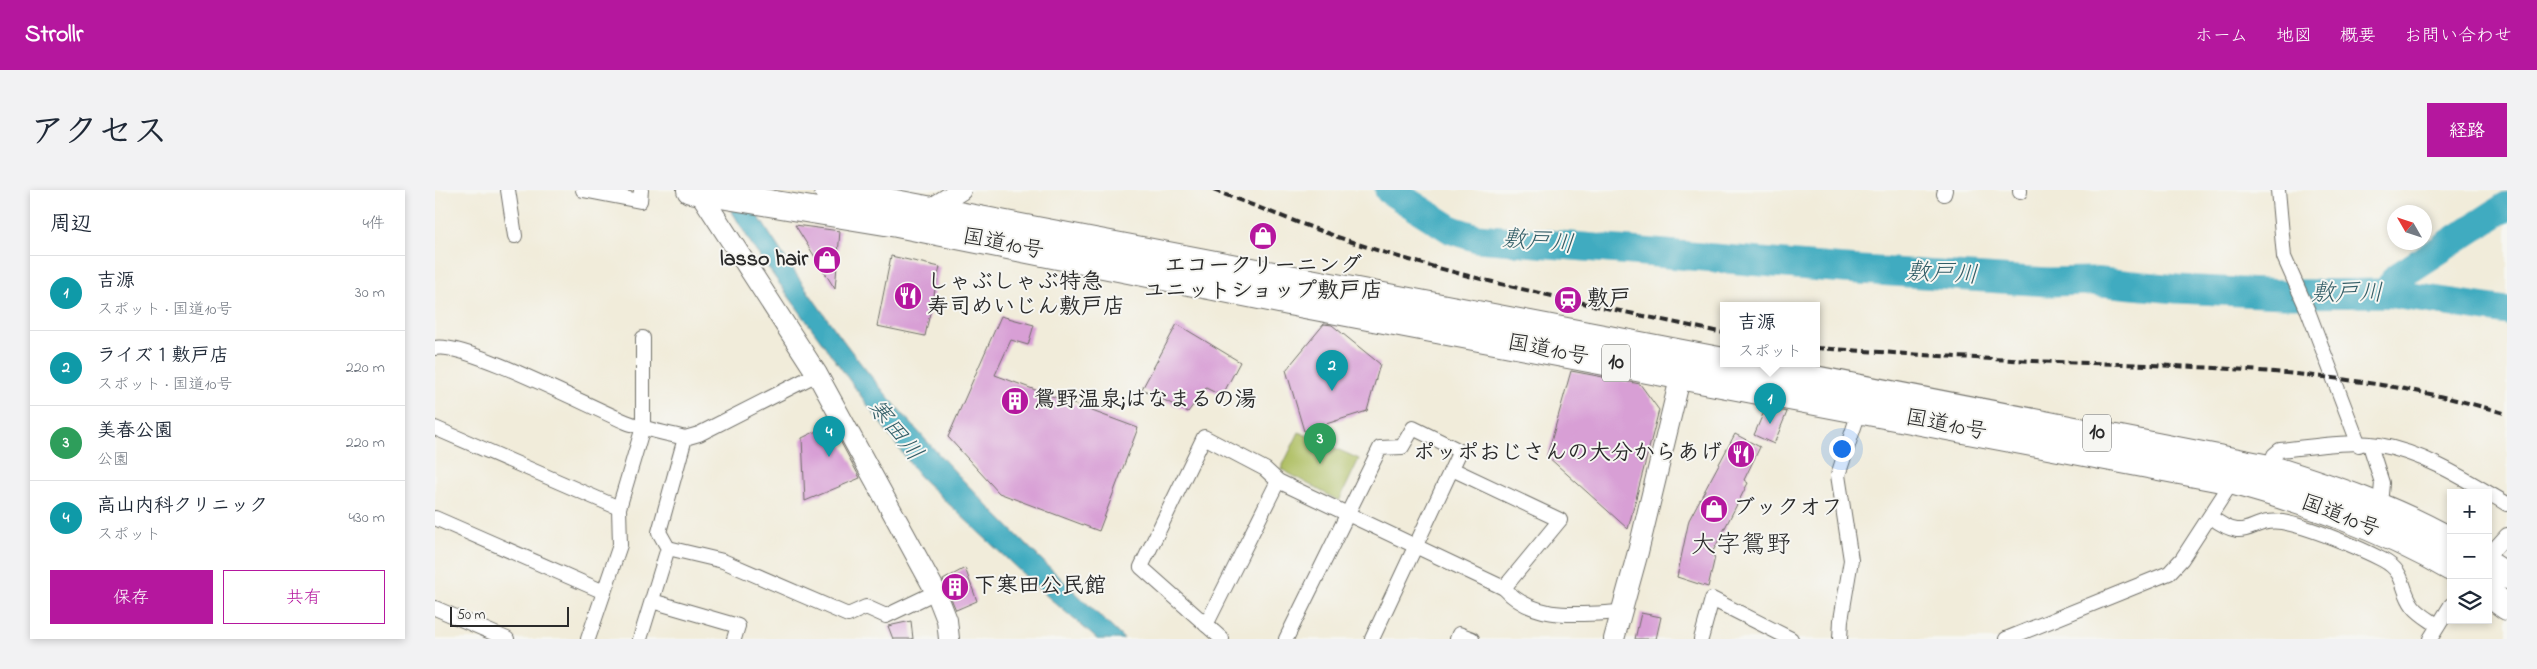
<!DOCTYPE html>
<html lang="ja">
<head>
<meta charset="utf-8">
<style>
	body { margin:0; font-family:"Indie Flower","Klee One",sans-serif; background:#f2f2f3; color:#1f2937 }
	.controls { position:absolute; right:15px; bottom:15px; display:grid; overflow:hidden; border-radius:0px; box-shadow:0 2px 8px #0003 }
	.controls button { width:45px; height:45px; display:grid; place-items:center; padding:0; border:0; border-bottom:1px solid #e0e1e3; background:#fff; color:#1f2937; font:25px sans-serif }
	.compass { position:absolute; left:1952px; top:15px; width:45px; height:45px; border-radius:50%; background:#fff; box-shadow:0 2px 8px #0003; rotate:309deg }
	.scale { position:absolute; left:15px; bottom:12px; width:119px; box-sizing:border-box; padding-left:5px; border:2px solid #2b2b2b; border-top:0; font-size:14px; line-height:18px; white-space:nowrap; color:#2b2b2b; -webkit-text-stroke:4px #f6f6f2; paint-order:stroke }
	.you { position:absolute; left:1406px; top:258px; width:18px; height:18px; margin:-12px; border:4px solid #fff; border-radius:50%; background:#1a73e8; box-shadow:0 0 0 8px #1a73e833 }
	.badge { display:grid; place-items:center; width:32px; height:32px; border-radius:50%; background:#b5179e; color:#fff; font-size:16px; font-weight:700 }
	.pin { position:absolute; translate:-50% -41px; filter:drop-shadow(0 1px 2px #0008) }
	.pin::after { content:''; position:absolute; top:26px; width:18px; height:15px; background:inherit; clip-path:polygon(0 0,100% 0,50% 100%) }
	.popup { position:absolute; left:1285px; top:112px; width:100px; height:65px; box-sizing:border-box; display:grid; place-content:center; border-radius:0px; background:#fff; filter:drop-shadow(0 1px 4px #0005); font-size:16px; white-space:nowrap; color:#747a83 }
	.popup b { font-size:19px; color:#1f2937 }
	.popup::after { content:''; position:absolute; left:50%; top:100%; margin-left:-10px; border:10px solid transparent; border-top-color:#fff }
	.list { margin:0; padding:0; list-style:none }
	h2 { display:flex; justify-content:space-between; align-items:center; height:65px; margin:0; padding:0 20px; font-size:21px }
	h2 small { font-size:16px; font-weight:400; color:#747a83 }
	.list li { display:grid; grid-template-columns:32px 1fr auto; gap:15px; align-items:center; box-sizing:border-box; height:75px; padding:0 20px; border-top:1px solid #e0e1e3 }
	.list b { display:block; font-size:19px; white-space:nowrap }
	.list p { margin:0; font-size:16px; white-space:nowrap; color:#747a83 }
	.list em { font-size:16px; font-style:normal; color:#747a83 }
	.actions { display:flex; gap:10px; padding:15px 20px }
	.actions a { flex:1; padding:11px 0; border:1px solid #b5179e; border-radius:0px; text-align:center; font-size:18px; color:#b5179e }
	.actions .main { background:#b5179e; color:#fff }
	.icon { flex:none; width:28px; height:28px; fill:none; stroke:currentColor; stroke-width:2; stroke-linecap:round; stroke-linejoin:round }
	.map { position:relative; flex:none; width:2072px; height:449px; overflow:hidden; border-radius:0px }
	header { display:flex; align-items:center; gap:30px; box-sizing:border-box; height:70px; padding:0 25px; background:#b5179e; color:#fff }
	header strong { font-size:24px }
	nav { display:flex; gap:28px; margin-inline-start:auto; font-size:18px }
	.intro { display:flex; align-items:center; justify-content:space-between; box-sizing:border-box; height:120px; padding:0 30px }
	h1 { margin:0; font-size:35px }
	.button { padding:12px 22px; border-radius:0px; background:#b5179e; color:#fff; font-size:18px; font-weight:700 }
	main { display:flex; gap:30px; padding:0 30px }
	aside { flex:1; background:#fff; border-radius:0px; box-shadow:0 2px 8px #0003 }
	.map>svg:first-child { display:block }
	.green { fill:#adbe61; stroke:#6c7446 }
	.water { fill:#40abc0; stroke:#366b76 }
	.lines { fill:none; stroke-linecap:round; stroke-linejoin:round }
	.river { stroke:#40abc0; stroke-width:29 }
	.building { fill:#d89fd5 }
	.street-casing { stroke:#706f68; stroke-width:16 }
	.secondary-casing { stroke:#706f68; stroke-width:22 }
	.highway-casing { stroke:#706f68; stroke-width:28 }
	.street { stroke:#fff; stroke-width:14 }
	.secondary { stroke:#fff; stroke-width:20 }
	.highway { stroke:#fff; stroke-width:26 }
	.rail { stroke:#2b2b2b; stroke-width:4; stroke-dasharray:8 4; stroke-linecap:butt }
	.labels { text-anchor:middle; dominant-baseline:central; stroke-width:4; stroke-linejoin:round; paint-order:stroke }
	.shield { fill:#f6f6f2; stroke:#686867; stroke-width:1 }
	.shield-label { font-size:21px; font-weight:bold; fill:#2b2b2b }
	.street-label { font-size:22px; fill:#2b2b2b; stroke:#f6f6f2 }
	.poi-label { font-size:22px; font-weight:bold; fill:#2b2b2b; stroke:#f6f6f2; text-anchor:start }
	.water-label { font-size:24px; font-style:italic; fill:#335e67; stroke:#f6f6f2 }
	.quarter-label { font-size:25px; fill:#2b2b2b; stroke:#f6f6f2 }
</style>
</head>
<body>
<header>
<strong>Strollr</strong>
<nav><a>ホーム</a><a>地図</a><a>概要</a><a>お問い合わせ</a></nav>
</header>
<div class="intro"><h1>アクセス</h1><a class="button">経路</a></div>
<main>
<aside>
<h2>周辺<small>4件</small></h2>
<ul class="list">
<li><span class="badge" style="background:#0f9aa8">1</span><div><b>吉源</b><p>スポット · 国道10号</p></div><em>30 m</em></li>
<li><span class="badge" style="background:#0f9aa8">2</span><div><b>ライズ１敷戸店</b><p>スポット · 国道10号</p></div><em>220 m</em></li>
<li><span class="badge" style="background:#2e9e5b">3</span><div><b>美春公園</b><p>公園</p></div><em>220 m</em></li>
<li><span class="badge" style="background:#0f9aa8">4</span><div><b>高山内科クリニック</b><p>スポット</p></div><em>430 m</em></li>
</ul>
<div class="actions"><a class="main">保存</a><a>共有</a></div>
</aside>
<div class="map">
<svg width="2072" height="449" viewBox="0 0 2072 449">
	<rect width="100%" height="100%" fill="#f6f6f2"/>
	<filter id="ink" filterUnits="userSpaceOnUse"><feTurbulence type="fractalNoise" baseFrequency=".02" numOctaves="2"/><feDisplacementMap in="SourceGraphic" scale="10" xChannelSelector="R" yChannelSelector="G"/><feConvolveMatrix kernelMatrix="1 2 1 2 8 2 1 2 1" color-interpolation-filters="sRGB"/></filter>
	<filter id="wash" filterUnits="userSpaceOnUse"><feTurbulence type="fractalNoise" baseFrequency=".0096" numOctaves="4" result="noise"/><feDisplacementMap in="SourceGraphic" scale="20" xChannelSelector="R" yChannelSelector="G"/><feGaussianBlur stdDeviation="1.12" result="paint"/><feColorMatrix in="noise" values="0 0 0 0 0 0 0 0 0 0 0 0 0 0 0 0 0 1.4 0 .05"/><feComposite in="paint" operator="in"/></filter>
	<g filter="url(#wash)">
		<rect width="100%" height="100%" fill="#f1ecda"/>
		<path class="green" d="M864,242L924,269L904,311L846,279Z"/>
		<path class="water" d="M284,0H307C344,60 384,120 427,175C505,273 599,363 689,449H662L605,400L484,286L320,60Z"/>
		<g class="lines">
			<g class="river">
				<path d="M954,0L1017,40L1042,48L1410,79L1613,92L1655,91L1742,99L1849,104L1951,103L2072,121"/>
				<path d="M1951,103L1961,88L2072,16"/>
			</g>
		</g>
		<g id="blocks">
			<g class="building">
				<path d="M360,35L405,41L400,99Z"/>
				<path d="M456,66L505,77L490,146L442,136Z"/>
				<path d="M566,126L599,135L593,155L576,150L560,185L703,238L664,341L564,303L513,247Z"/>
				<path d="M742,134L805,172L787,206L771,198L753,222L707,199Z"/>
				<path d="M889,134L897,135L945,174L932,221L869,241L851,180Z"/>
				<path d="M1136,181L1205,194L1224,220L1193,339L1112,266Z"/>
				<path d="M1348,221L1352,222L1339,254L1319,245L1328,224L1335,227Z"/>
				<path d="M396,234L425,288L370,311L367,248Z"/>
				<path d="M1300,244L1325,257L1309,290L1313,293L1276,365L1280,367L1273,397L1242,387L1254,330Z"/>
				<path d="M530,378L542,411L521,420L508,390Z"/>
				<path d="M1206,423L1226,427L1221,449H1200Z"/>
				<path d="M476,431L478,449H458L453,436Z"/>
			</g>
		</g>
	</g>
	<g filter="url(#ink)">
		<use href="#blocks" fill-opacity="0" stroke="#706f68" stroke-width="1"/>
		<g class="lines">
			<defs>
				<g id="street">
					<path d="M73,0L80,46"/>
					<path d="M148,0L205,11L206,0"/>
					<path d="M1843,0L1849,67L1873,121L1924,255"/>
					<path d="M1585,2V0"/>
					<path d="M1509,4L1510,0"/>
					<path d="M0,158C28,151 157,218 191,232C209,239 230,243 250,248"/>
					<path d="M0,238L184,318"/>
					<path d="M1935,255L1947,293L1945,315"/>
					<path d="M1834,278L1839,265L1845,260C1876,257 1912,250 1944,255C1990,263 2033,291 2072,314"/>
					<path d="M1017,279L1125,330L1069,398"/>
					<path d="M1776,327C1814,356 1813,327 1847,332C1875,337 1923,357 1948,370C1972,383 1965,399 1978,416C1984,424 1995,430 2002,435"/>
					<path d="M0,328L169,402"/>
					<path d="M233,358L288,371L413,425L431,417L451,426L501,402"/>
					<path d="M2053,366L2072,345"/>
					<path d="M217,411L303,436L299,449"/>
					<path d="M0,418L72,449"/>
					<path d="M771,435L843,291"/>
					<path d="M153,449L185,355L184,318L208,237V148"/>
					<path d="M205,449L233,358L224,342L250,248L264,244L382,184"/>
					<path d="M787,449L706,377L769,247L830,279L843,291L1069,398C1099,432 1145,424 1187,422"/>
					<path d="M851,449L945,258L967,257L978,238L1025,261L937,449"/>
					<path d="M1022,449L1024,444L1037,449"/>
					<path d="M1266,449L1277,409L1356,449"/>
					<path d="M1405,449L1406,430L1416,370L1403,285L1425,219"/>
					<path d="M1571,449L1734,383L1747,369L1797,292"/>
					<path d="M1995,449L2016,415"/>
				</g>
				<g id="secondary">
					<path d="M263,0L382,184L501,402L512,430L514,449"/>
					<path d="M489,23L526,0"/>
					<path d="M1179,449L1203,362L1249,172"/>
				</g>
				<g id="highway">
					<path d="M255,0L462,34L854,112L1792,290C1870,311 1946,337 2016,378"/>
					<path d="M392,0L1289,171"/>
					<path d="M1298,173L1834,278C1897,298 1958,318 2016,351"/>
					<path d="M2053,374L2072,386"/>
					<path d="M2053,403L2072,417"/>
				</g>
			</defs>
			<use href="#street" class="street-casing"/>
			<use href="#secondary" class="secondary-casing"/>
			<use href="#highway" class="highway-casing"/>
			<use href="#street" class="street"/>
			<use href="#secondary" class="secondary"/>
			<use href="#highway" class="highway"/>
			<g class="rail">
				<path d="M778,0C844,25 910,52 978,71C1081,100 1185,121 1289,143"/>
				<path d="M1381,158C1462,163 1542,169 1623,172C1774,177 1927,179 2072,224"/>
			</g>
		</g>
	</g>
	<defs>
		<symbol id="shop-disc" viewBox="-11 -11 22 22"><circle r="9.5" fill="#b5179e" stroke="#f6f6f2"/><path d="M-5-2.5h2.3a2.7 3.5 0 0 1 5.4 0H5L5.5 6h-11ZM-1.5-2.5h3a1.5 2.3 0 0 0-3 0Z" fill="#fff"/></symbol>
		<symbol id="restaurant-disc" viewBox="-11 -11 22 22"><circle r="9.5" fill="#b5179e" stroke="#f6f6f2"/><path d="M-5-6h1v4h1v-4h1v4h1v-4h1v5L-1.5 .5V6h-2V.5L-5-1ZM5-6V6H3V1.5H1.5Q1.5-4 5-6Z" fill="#fff"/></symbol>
		<symbol id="station-disc" viewBox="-11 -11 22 22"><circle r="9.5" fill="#b5179e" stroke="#f6f6f2"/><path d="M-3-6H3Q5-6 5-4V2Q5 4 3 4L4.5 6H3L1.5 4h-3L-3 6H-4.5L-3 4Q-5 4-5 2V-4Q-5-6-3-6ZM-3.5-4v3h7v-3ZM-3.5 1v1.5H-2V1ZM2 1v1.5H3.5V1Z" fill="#fff"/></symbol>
		<symbol id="building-disc" viewBox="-11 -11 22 22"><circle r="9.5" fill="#b5179e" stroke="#f6f6f2"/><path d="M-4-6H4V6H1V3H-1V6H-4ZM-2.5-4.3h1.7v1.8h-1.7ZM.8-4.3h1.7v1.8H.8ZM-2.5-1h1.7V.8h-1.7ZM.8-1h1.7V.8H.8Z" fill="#fff"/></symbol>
	</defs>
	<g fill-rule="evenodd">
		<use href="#shop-disc" x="812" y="30" width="32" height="32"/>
		<use href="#shop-disc" x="376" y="54" width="32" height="32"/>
		<use href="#restaurant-disc" x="457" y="90" width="32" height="32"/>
		<use href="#station-disc" x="1117" y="94" width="32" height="32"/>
		<use href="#building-disc" x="564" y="195" width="32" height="32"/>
		<use href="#restaurant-disc" x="1290" y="248" width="32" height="32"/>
		<use href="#shop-disc" x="1263" y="303" width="32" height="32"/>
		<use href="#building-disc" x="504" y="381" width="32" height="32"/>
	</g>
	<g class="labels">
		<g class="shield">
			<rect x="1167" y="154.5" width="28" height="37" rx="4"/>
			<rect x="1648" y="224.5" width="28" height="37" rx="4"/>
		</g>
		<g class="shield-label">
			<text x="1181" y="173">10</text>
			<text x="1662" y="243">10</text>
		</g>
		<g class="street-label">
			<text transform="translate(568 55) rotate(11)">国道10号</text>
			<text transform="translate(1113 161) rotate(11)">国道10号</text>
			<text transform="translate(1511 236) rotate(11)">国道10号</text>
			<text transform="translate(1905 327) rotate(21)">国道10号</text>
		</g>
		<g class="poi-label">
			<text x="373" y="70" text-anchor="end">lasso hair</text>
			<text x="828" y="77" text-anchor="middle">エコークリーニング<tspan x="828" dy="25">ユニットショップ敷戸店</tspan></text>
			<text x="492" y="93">しゃぶしゃぶ特急<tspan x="492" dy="25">寿司めいじん敷戸店</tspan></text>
			<text x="1152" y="110">敷戸</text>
			<text x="599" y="211">鴛野温泉;はなまるの湯</text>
			<text x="1287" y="264" text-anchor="end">ポッポおじさんの大分からあげ</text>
			<text x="1298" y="319">ブックオフ</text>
			<text x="539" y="397">下寒田公民館</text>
		</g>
		<g class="water-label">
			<text transform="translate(1103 53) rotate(5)">敷戸川</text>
			<text transform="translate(1507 85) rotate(3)">敷戸川</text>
			<text x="1912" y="104">敷戸川</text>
			<text transform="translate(459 241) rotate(51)">寒田川</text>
		</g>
		<g class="quarter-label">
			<text x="1306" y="356">大字鴛野</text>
		</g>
	</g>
</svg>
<div class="controls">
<button>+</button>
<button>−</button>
<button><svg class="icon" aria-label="layers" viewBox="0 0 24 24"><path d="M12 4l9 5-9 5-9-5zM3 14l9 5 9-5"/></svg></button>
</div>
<svg class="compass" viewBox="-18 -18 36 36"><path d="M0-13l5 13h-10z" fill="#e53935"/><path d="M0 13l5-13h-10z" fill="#747a83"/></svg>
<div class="scale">50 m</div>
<div class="you"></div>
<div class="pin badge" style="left:1335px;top:234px;background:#0f9aa8">1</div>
<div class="popup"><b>吉源</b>スポット</div>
<div class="pin badge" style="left:897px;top:201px;background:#0f9aa8">2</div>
<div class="pin badge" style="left:885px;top:274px;background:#2e9e5b">3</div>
<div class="pin badge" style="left:394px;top:267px;background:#0f9aa8">4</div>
</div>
</main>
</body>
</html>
